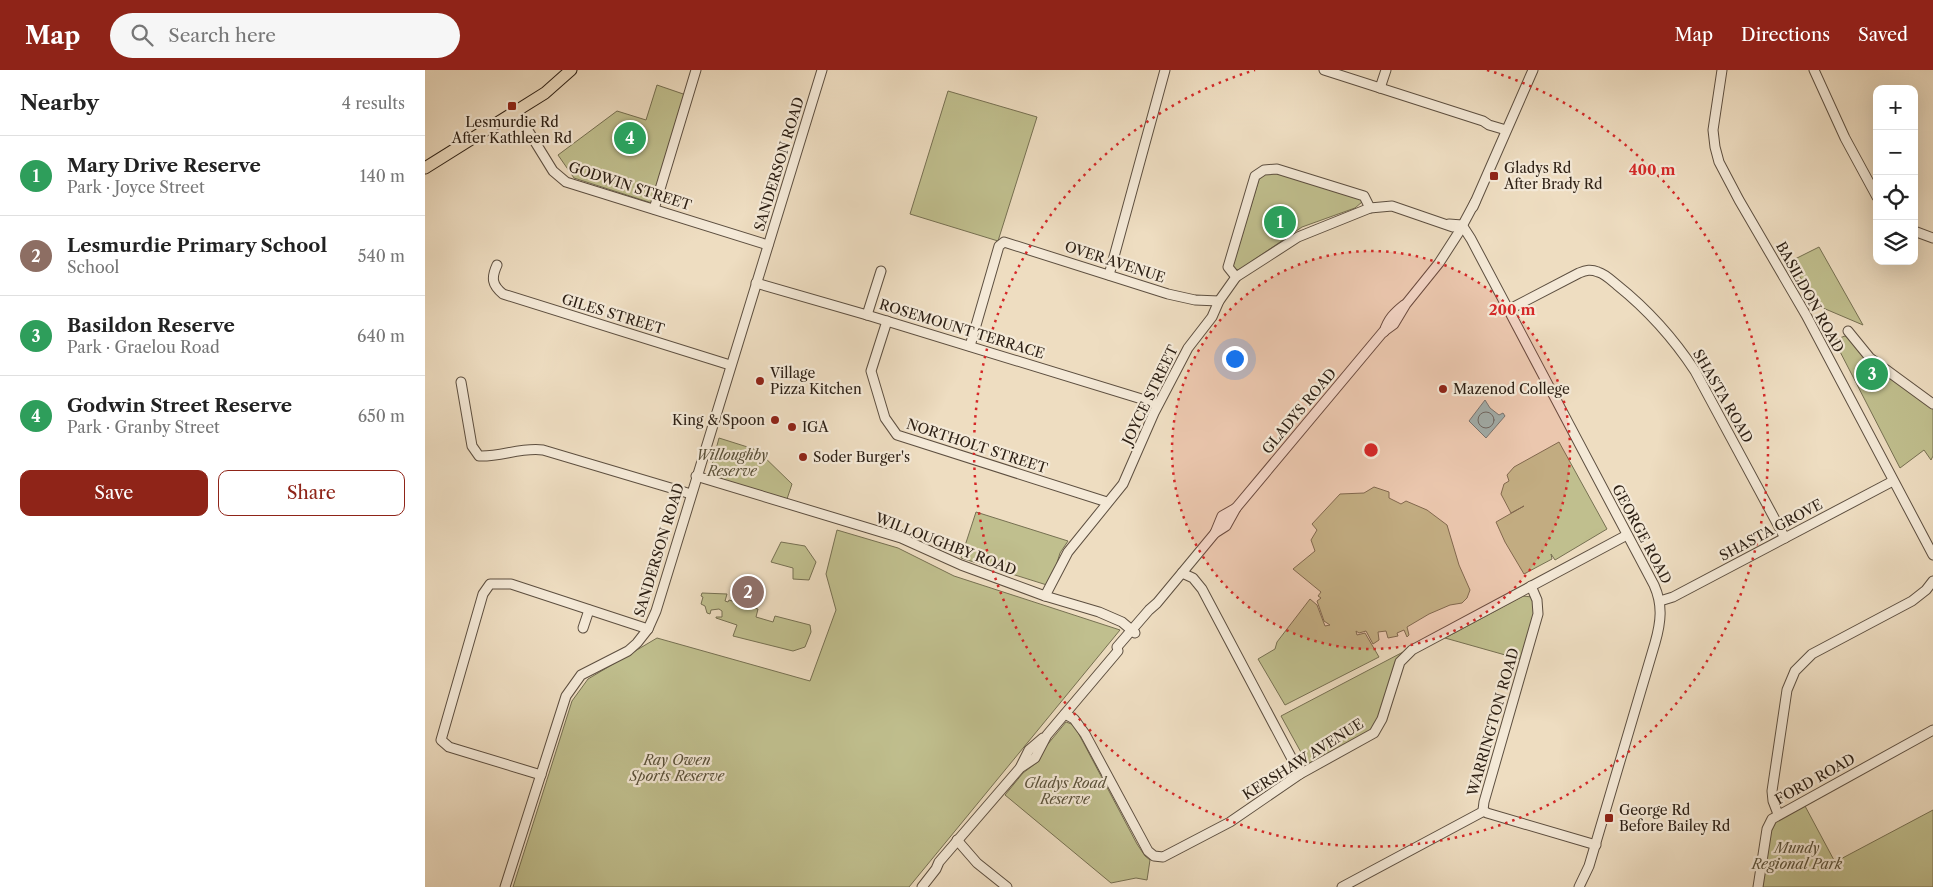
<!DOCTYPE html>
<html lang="en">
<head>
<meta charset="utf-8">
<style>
	body { margin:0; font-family:"Libre Caslon Text",serif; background:#f6f6f6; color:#222 }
	.controls { position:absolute; right:15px; top:15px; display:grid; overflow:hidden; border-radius:10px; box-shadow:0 5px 20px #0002 }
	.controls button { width:45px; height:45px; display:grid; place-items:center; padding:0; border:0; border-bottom:1px solid #e0e0e0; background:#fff; color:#222; font:25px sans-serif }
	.you { position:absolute; left:809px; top:288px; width:18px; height:18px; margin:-12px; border:4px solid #fff; border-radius:50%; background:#1a73e8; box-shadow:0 0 0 8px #1a73e833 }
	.badge { display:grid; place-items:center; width:32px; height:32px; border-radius:50%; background:#8f2418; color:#fff; font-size:16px; font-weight:700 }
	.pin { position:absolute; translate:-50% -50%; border:2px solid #fff; box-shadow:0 1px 5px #0006 }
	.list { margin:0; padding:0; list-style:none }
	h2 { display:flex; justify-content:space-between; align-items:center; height:65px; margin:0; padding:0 20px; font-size:21px }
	h2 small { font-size:16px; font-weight:400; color:#767676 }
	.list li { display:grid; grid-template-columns:32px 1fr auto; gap:15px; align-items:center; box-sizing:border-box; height:80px; padding:0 20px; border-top:1px solid #e0e0e0 }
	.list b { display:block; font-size:19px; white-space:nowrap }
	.list p { margin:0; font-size:16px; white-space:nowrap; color:#767676 }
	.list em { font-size:16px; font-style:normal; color:#767676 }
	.actions { display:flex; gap:10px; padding:15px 20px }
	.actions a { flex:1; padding:11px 0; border:1px solid #8f2418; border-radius:10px; text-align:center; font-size:18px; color:#8f2418 }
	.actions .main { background:#8f2418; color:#fff }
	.icon { flex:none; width:28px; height:28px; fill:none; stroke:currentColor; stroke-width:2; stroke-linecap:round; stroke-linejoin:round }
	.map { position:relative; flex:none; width:1508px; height:817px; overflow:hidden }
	header { display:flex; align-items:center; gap:30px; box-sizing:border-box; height:70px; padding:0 25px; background:#8f2418; color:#fff }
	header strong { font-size:24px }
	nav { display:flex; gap:28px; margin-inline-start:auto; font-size:18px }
	.search { width:350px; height:45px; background:#f6f6f6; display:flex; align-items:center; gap:12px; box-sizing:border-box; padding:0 18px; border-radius:28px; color:#767676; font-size:19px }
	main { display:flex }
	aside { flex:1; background:#fff }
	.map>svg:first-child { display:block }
	.green { fill:#c0bf8e; stroke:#767052 }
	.water { fill:#99bbb6; stroke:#6e7d76 }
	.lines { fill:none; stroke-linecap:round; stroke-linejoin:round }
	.shore { stroke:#636e66; stroke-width:1 }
	.minor-casing { stroke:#5d4f40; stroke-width:11 }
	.major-casing { stroke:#2d2015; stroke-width:13 }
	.minor { stroke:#f4e9d7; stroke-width:9 }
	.major { stroke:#eeddc1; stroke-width:11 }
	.ring { fill:none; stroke:#d62828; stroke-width:2.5; stroke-dasharray:2.5 5 }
	.poi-dot { fill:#8f2418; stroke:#f4e9d7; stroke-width:2 }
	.labels { text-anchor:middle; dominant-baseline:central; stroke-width:4.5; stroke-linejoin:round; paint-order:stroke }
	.poi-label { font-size:14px; fill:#2d2015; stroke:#f4e9d7; text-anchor:start }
	.street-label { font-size:14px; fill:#2d2015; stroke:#f4e9d7 }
	.park-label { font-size:14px; font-style:italic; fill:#595039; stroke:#f4e9d7 }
	.centre { fill:#d62828; stroke:#f4e9d7; stroke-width:2.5 }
	.ring-label { font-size:15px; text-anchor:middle; font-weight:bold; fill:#d62828; stroke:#f4e9d7; stroke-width:4.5; stroke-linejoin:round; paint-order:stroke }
</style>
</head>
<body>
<header>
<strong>Map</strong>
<div class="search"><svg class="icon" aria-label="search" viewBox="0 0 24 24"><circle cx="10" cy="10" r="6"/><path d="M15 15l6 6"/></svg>Search here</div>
<nav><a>Map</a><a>Directions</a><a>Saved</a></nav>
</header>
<main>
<aside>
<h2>Nearby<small>4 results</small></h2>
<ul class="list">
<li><span class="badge" style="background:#2e9e5b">1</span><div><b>Mary Drive Reserve</b><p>Park · Joyce Street</p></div><em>140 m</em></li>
<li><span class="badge" style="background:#8d6e63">2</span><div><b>Lesmurdie Primary School</b><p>School</p></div><em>540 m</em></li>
<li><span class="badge" style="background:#2e9e5b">3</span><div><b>Basildon Reserve</b><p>Park · Graelou Road</p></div><em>640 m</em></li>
<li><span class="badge" style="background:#2e9e5b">4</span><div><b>Godwin Street Reserve</b><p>Park · Granby Street</p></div><em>650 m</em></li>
</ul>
<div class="actions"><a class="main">Save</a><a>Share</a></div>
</aside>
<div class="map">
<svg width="1508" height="817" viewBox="0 0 1508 817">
	<rect width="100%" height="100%" fill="#eeddc1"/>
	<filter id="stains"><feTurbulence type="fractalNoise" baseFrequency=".004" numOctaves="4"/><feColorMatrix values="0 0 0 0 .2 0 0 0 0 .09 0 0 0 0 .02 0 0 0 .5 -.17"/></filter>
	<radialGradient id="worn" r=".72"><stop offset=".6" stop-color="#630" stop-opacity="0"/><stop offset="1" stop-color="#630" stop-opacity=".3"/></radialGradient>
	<g class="green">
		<path d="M232,15L267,27L233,135L149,108L133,85L192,41L221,50Z"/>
		<path d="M523,21L612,47L573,171L485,144Z"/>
		<path d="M849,102L935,128L937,132L930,138L877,157L817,198L813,200L810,199L808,196L810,189L834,109L838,104Z"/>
		<path d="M1394,177L1438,255L1391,235L1366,191Z"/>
		<path d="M1420,266L1508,339V386L1506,390L1499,380L1475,398L1409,270Z"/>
		<path d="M294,368L332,380L367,414L362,429L288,407L285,402Z"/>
		<path d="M1134,372L1182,459L1130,490L1126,484L1127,489L1099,504L1080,472L1071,452L1099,436L1086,443L1076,424L1079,414L1084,411L1082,405L1089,397Z"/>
		<path d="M949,417L964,422V428L976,434L981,431L1002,440L1022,455L1034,495L1045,520L1042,528L1037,533L1025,535L1004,544L982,557L984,565L982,567L979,560L972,563L973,566L963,568L961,561L953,562L954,570L948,574L941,561L934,563L931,561L932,565L940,563L954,587L860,635L833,589L850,579L852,572L885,529L892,535L900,556L905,555L899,551L892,531L896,528L893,526L896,522L868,499L890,481L886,470L892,460L887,454L915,424L939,423Z"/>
		<path d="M551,442L643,471L635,483L625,516L536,488Z"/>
		<path d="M412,460L473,478L529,506L695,560L484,817H88L147,631L163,609L232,568L385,611L411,540L401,504Z"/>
		<path d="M356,472L380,476L391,492L384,510L368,509V498L346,492Z"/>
		<path d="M277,523L302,524L300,531L303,532L304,530L333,539L331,547L348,552L350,546L385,555L386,562L380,577L368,581L308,566L312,555L291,548V547H297V541L294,539L286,540L285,544L282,543L280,536L276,534L278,527L276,526Z"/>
		<path d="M1098,526L1107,527L1110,537L1098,590L1020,568Z"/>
		<path d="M980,581L953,658L883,695L856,646Z"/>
		<path d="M641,652L649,655L712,774L720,786L725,790L722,810L711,808L686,813L580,725L598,703L614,691L618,680Z"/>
		<path d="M1380,736L1410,792L1508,740V817H1337L1345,762L1350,752Z"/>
	</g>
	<path class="water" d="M1060,330L1065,338L1074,345L1078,343L1080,346L1061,368L1044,351Z"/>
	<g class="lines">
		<circle class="shore" cx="1061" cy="350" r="8"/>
		<defs>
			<g id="minor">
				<path d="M899,0L1058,51L1064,55L1081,60"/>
				<path d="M1297,0L1288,60L1290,77L1294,92L1314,130L1381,245L1508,485"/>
				<path d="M1389,0L1420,68L1452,127"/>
				<path d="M955,18L961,0"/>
				<path d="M91,41L128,101L141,112L343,175"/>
				<path d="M1048,137L1108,0"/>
				<path d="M229,139L271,0"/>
				<path d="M1024,154L1037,155L1046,169L1229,515C1238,535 1236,552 1230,573L1164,796L1154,817"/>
				<path d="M1489,161L1508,168"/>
				<path d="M72,195C66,208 67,215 78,224L305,295"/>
				<path d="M684,205L740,0"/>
				<path d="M811,207L803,197L830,106L839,100L852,99L939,126L945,138"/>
				<path d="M331,213L442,245L733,334"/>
				<path d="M1083,240L1154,203C1161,200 1166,199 1173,202C1180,204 1186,210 1192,215C1222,239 1249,269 1270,301L1360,468"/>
				<path d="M442,245L456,201"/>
				<path d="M462,251L446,301L460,348L472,365L682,432"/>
				<path d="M1423,261L1445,288L1508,334"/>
				<path d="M959,262C963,249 969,243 979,235"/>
				<path d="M545,276L574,176L579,172L743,224L770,230L794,231"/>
				<path d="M36,312L47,376L54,386C76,387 96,377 118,380L266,424"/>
				<path d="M271,406L476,468L536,495L620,526L674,542L697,552L710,563"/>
				<path d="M790,463L797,446L811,438"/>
				<path d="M757,503L768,508L777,519L875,704"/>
				<path d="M1106,516L1112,530L1113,544L1059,732L1058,740L1062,743L1171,775"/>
				<path d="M620,526L643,482L698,414L729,343L763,278L787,247L794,231L811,207L873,167L945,138L967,136L1028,157"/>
				<path d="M1235,531L1248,527L1468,411"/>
				<path d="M158,558L164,540"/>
				<path d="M640,644L649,649L660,664L723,781L729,786L738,787L805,752L875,704L949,663L957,649L975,592L987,580L1202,465"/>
				<path d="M596,696L604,680L618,668"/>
				<path d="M116,705L24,677L16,670L58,524L65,514H86L223,559"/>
				<path d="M1353,744L1348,731L1347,721L1362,620L1370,601L1387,584L1487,531L1501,520L1508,511"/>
				<path d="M532,770L552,793L582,817"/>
				<path d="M80,817L141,626L156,605L203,581L212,573L223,559L231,541L397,0"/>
				<path d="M497,817L511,799L514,792L595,698L610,688L622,665L693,581L692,577L724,540L732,533L790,463L801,456L811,438L958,262L969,254L981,234L1014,193L1034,162L1050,132"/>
				<path d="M917,817L1059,741"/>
				<path d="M1333,817L1342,759L1347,749L1508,660"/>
			</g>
			<path id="major" d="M0,98L120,23L146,0"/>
		</defs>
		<use href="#minor" class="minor-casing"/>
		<use href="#major" class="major-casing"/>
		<use href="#minor" class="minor"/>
		<use href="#major" class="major"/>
	</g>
	<circle cx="946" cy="380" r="199" fill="#d62828" fill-opacity=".12"/>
	<g class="ring">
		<circle cx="946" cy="380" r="199"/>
		<path d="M1062 0A397 397 0 1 1 830 0"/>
	</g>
	<g class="poi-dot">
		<rect x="82" y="31" width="10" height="10" rx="2.5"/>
		<rect x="1064" y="101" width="10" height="10" rx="2.5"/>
		<circle cx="335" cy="311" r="5"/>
		<circle cx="1018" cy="319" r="5"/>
		<circle cx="350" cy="350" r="5"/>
		<circle cx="367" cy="357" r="5"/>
		<circle cx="378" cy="387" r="5"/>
		<rect x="1179" y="743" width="10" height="10" rx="2.5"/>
	</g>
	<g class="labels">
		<g class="poi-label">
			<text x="87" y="52" text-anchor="middle">Lesmurdie Rd<tspan x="87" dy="16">After Kathleen Rd</tspan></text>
			<text x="1079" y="98">Gladys Rd<tspan x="1079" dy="16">After Brady Rd</tspan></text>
			<text x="345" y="303">Village<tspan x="345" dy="16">Pizza Kitchen</tspan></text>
			<text x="1028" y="319">Mazenod College</text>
			<text x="340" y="350" text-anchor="end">King &amp; Spoon</text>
			<text x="377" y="357">IGA</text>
			<text x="388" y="387">Soder Burger's</text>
			<text x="1194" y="740">George Rd<tspan x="1194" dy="16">Before Bailey Rd</tspan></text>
		</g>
		<g class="street-label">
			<text transform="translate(354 94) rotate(-73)">SANDERSON ROAD</text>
			<text transform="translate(205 116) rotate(18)">GODWIN STREET</text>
			<text transform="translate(690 192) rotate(18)">OVER AVENUE</text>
			<text transform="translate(1385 227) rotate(61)">BASILDON ROAD</text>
			<text transform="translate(188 244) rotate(17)">GILES STREET</text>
			<text transform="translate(537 259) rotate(17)">ROSEMOUNT TERRACE</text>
			<text transform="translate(725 325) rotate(-64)">JOYCE STREET</text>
			<text transform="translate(1298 326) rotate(60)">SHASTA ROAD</text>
			<text transform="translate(874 341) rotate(-50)">GLADYS ROAD</text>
			<text transform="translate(552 376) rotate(18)">NORTHOLT STREET</text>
			<text transform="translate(1346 460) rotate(-28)">SHASTA GROVE</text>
			<text transform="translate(1217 464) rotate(62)">GEORGE ROAD</text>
			<text transform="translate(521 474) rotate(21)">WILLOUGHBY ROAD</text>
			<text transform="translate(234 480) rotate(-73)">SANDERSON ROAD</text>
			<text transform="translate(1068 652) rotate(-74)">WARRINGTON ROAD</text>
			<text transform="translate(878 689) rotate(-32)">KERSHAW AVENUE</text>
			<text transform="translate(1390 709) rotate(-29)">FORD ROAD</text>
		</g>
		<g class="park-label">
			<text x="307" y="385">Willoughby<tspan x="307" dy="16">Reserve</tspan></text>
			<text x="252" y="690">Ray Owen<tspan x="252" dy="16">Sports Reserve</tspan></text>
			<text x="640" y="713">Gladys Road<tspan x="640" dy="16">Reserve</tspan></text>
			<text x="1372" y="778">Mundy<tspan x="1372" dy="16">Regional Park</tspan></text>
		</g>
	</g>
	<circle cx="946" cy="380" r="8" class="centre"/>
	<g class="ring-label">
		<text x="1227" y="105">400 m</text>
		<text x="1087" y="245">200 m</text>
	</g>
	<rect width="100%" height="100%" filter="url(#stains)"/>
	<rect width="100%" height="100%" fill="url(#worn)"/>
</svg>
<div class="controls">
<button>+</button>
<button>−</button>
<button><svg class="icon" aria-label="locate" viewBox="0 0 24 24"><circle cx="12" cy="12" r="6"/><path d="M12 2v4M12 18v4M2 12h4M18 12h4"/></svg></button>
<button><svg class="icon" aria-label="layers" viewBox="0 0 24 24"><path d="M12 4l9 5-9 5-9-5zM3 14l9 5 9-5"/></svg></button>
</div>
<div class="you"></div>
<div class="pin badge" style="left:855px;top:152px;background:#2e9e5b">1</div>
<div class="pin badge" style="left:323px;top:522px;background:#8d6e63">2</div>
<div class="pin badge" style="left:1447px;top:304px;background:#2e9e5b">3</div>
<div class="pin badge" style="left:205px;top:68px;background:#2e9e5b">4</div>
</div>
</main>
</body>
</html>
